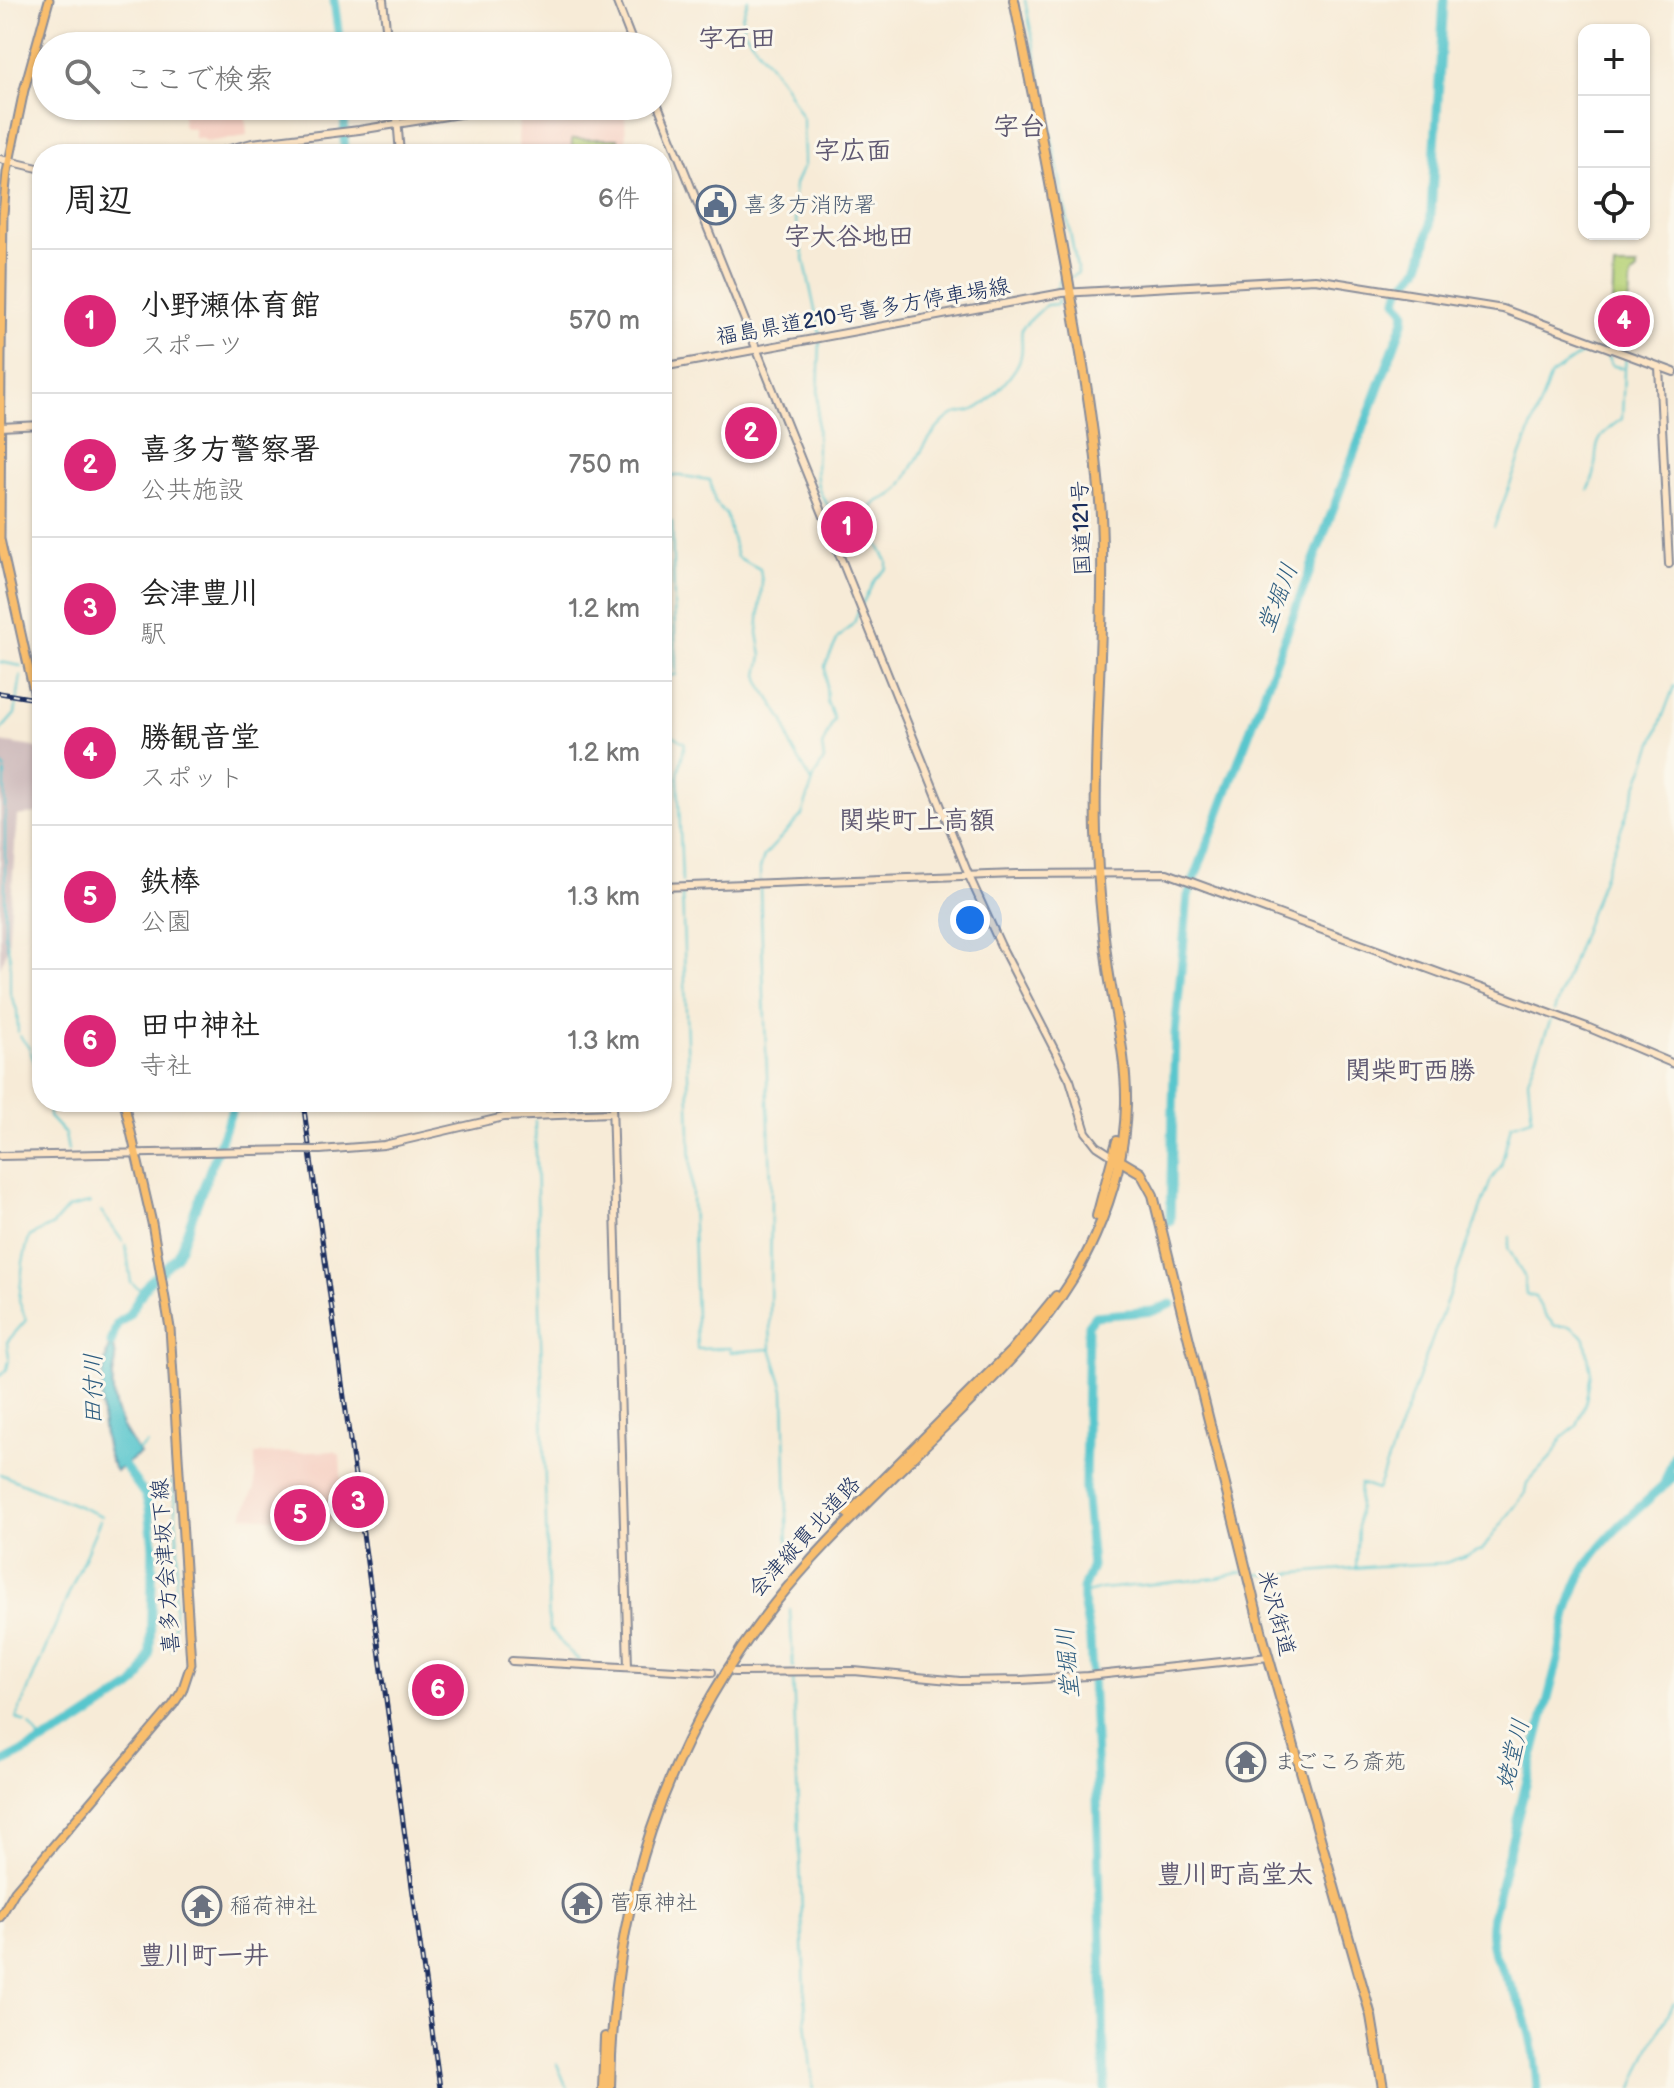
<!DOCTYPE html>
<html lang="ja">
<head>
<meta charset="utf-8">
<style>
	body { margin:0; font-family:"Balsamiq Sans","Klee One",sans-serif; background:#f6f6f6; color:#222 }
	.controls { position:absolute; right:24px; top:24px; display:grid; overflow:hidden; border-radius:16px; box-shadow:0 2px 6px #0004 }
	.controls button { width:72px; height:72px; display:grid; place-items:center; padding:0; border:0; border-bottom:2px solid #e0e0e0; background:#fff; color:#222; font:40px sans-serif }
	.you { position:absolute; left:970px; top:920px; width:28px; height:28px; margin:-20px; border:6px solid #fff; border-radius:50%; background:#1a73e8; box-shadow:0 0 0 12px #1a73e833 }
	.badge { display:grid; place-items:center; width:52px; height:52px; border-radius:50%; background:#db2777; color:#fff; font-size:26px; font-weight:700 }
	.pin { position:absolute; translate:-50% -50%; border:4px solid #fff; box-shadow:0 2px 8px #0006 }
	.list { margin:0; padding:0; list-style:none }
	h2 { display:flex; justify-content:space-between; align-items:center; height:104px; margin:0; padding:0 32px; font-size:34px }
	h2 small { font-size:26px; font-weight:400; color:#767676 }
	.list li { display:grid; grid-template-columns:52px 1fr auto; gap:24px; align-items:center; box-sizing:border-box; height:144px; padding:0 32px; border-top:2px solid #e0e0e0 }
	.list b { display:block; font-size:30px; white-space:nowrap }
	.list p { margin:0; font-size:26px; white-space:nowrap; color:#767676 }
	.list em { font-size:26px; font-style:normal; color:#767676 }
	.icon { flex:none; width:44px; height:44px; fill:none; stroke:currentColor; stroke-width:2; stroke-linecap:round; stroke-linejoin:round }
	.map { position:relative; flex:none; width:1674px; height:2088px; overflow:hidden }
	.search { position:absolute; background:#fff; box-shadow:0 2px 6px #0004; left:32px; top:32px; width:640px; height:88px; display:flex; align-items:center; gap:20px; box-sizing:border-box; padding:0 28px; border-radius:44px; color:#767676; font-size:30px }
	.panel { position:absolute; background:#fff; box-shadow:0 2px 6px #0004; left:32px; top:144px; width:640px; height:968px; border-radius:32px }
	.map>svg:first-child { display:block }
	.built { fill:#f6d2c5 }
	.industrial { fill:#d1bfbf }
	.green { fill:#b8d379; stroke:#6a816c; stroke-width:2 }
	.water { fill:#58c6cd; stroke:#3a7a96; stroke-width:2 }
	.lines { fill:none; stroke-linecap:round; stroke-linejoin:round }
	.stream { stroke:#58c6cd; stroke-width:2 }
	.river { stroke:#58c6cd; stroke-width:9 }
	.secondary-casing { stroke:#898d9a; stroke-width:10 }
	.primary-casing { stroke:#898d9a; stroke-width:11 }
	.highway-casing { stroke:#898d9a; stroke-width:12 }
	.secondary { stroke:#fde5c5; stroke-width:6 }
	.primary { stroke:#f9be6d; stroke-width:7 }
	.highway { stroke:#f9be6d; stroke-width:8 }
	.rail-casing { stroke:#1b2f5e; stroke-width:5 }
	.rail { stroke:#fbf7ec; stroke-width:2; stroke-dasharray:6; stroke-linecap:butt }
	.secondary-bridge-casing { stroke:#898d9a; stroke-width:10; stroke-linecap:butt }
	.secondary-bridge { stroke:#fde5c5; stroke-width:6 }
	.labels { text-anchor:middle; dominant-baseline:central; stroke-width:6; stroke-linejoin:round; paint-order:stroke }
	.service-label { font-size:22px; fill:#4e5e75; stroke:#fbf7ec; text-anchor:start }
	.street-label { font-size:22px; fill:#1b2f5e; stroke:#fbf7ec }
	.worship-label { font-size:22px; fill:#5b616d; stroke:#fbf7ec; text-anchor:start }
	.water-label { font-size:24px; font-style:italic; fill:#2d5c7f; stroke:#fbf7ec }
	.quarter-label { font-size:26px; font-weight:bold; fill:#5f5871; stroke:#fbf7ec }
</style>
</head>
<body>
<div class="map">
<svg width="1674" height="2088" viewBox="0 0 1674 2088">
	<rect width="100%" height="100%" fill="#fbf7ec"/>
	<filter id="ink" filterUnits="userSpaceOnUse"><feTurbulence type="fractalNoise" baseFrequency=".0125" numOctaves="2"/><feDisplacementMap in="SourceGraphic" scale="16" xChannelSelector="R" yChannelSelector="G"/><feConvolveMatrix kernelMatrix="1 2 1 2 8 2 1 2 1" color-interpolation-filters="sRGB"/></filter>
	<filter id="wash" filterUnits="userSpaceOnUse"><feTurbulence type="fractalNoise" baseFrequency=".006" numOctaves="4" result="noise"/><feDisplacementMap in="SourceGraphic" scale="32" xChannelSelector="R" yChannelSelector="G"/><feGaussianBlur stdDeviation="1.8" result="paint"/><feColorMatrix in="noise" values="0 0 0 0 0 0 0 0 0 0 0 0 0 0 0 0 0 1.4 0 .05"/><feComposite in="paint" operator="in"/></filter>
	<g filter="url(#wash)">
		<rect width="100%" height="100%" fill="#f7ebd7"/>
		<g class="built">
			<path d="M183,106H245L247,136L205,142L204,139L194,138V129L183,127Z"/>
			<path d="M625,107L626,154H518L519,109Z"/>
			<path d="M335,1451L340,1455L344,1522L242,1516L255,1488V1454Z"/>
		</g>
		<path class="industrial" d="M0,742L34,747L42,751V812L17,816L8,946L0,968Z"/>
		<g class="green">
			<rect x="572" y="139" width="46" height="15"/>
			<path d="M1614,267H1637V271C1625,280 1633,290 1628,301C1626,305 1623,308 1621,312H1615L1612,307Z"/>
		</g>
		<path class="water" d="M115,1332C112,1343 114,1347 116,1357C117,1363 113,1370 113,1376C110,1407 122,1430 140,1454L116,1471C96,1442 98,1361 115,1332Z"/>
		<g class="lines">
			<g class="stream">
				<path d="M748,0L742,17L743,29L784,84L803,119L804,165L795,184L793,206L820,334"/>
				<path d="M1025,0L1078,273L1071,277"/>
				<path d="M1056,290L1060,280L1065,279"/>
				<path d="M820,341L817,424C820,458 805,491 838,514L871,509C876,497 892,500 899,489C916,465 925,437 948,418C957,410 967,414 976,409C989,403 1016,372 1020,359C1024,349 1020,338 1022,328L1046,305L1058,304L1057,297"/>
				<path d="M662,476H682L710,480L715,503L726,514L737,557L760,569L762,583L758,633L762,656L758,675L762,687L784,721L791,746L812,782"/>
				<path d="M1588,491C1606,458 1580,446 1622,419L1624,370"/>
				<path d="M662,522H672L676,675L662,676"/>
				<path d="M1494,527L1551,375L1581,354L1606,353L1611,365L1625,369L1626,356"/>
				<path d="M862,604L875,580L887,568V561L875,539L871,510"/>
				<path d="M0,662L21,666"/>
				<path d="M662,729L685,743L678,775L682,882"/>
				<path d="M0,731L15,714L21,675"/>
				<path d="M0,763L5,770"/>
				<path d="M5,773V934L10,958V993L17,1010L18,1032"/>
				<path d="M760,881V869L764,856L802,815L815,775L824,760L822,746L834,719L827,702L825,666L838,638L854,623L859,609"/>
				<path d="M760,887L771,1181L770,1323L771,1348L784,1390L788,1554"/>
				<path d="M682,889L697,1349L730,1348V1352L770,1349"/>
				<path d="M1554,1011L1674,686"/>
				<path d="M20,1036L29,1048L42,1081"/>
				<path d="M49,1102V1117L65,1134L68,1151"/>
				<path d="M535,1102V1108"/>
				<path d="M535,1121L549,1629C560,1638 567,1653 578,1659L581,1670"/>
				<path d="M101,1211L123,1242"/>
				<path d="M126,1245L131,1283"/>
				<path d="M133,1284L143,1292"/>
				<path d="M9,1357L7,1342L26,1320L19,1301L23,1262L29,1237L53,1225L68,1208L90,1203"/>
				<path d="M0,1376L7,1369L9,1360"/>
				<path d="M136,1452L147,1444"/>
				<path d="M0,1474L102,1516"/>
				<path d="M171,1481L174,1493L178,1548L172,1650"/>
				<path d="M1356,1568L1360,1484L1377,1490L1491,1180L1501,1166L1511,1125L1532,1118L1528,1079L1552,1017"/>
				<path d="M1249,1574L1275,1575L1377,1566L1445,1563L1482,1550L1525,1493L1527,1483L1553,1455L1562,1438L1577,1426L1586,1400L1591,1373L1585,1338L1570,1326H1555L1545,1315L1535,1297L1526,1294L1524,1276L1508,1248L1510,1237"/>
				<path d="M1083,1594L1101,1589L1217,1578L1243,1572"/>
				<path d="M790,1609L793,1667"/>
				<path d="M793,1674L806,2021L813,2088"/>
				<path d="M25,1722L16,1718L100,1520"/>
				<path d="M30,1725L43,1743"/>
				<path d="M557,2064L567,2088"/>
				<path d="M1633,2088L1650,2047L1674,2003"/>
			</g>
			<g class="river">
				<path d="M334,0L340,46"/>
				<path d="M344,154L345,106"/>
				<path d="M1170,1222L1175,1034L1188,896L1404,320L1405,311L1397,300C1400,280 1411,282 1419,267C1425,255 1425,240 1430,228L1444,0"/>
				<path d="M111,1343L117,1324L128,1316L148,1283L176,1257L181,1247L235,1102"/>
				<path d="M1664,1484L1674,1456"/>
				<path d="M0,1764L71,1727L129,1689C142,1680 146,1665 150,1651L153,1547L149,1507L145,1495L118,1457"/>
				<path d="M1105,2088L1096,1759L1090,1639L1083,1600V1589L1092,1566L1085,1488L1088,1325L1095,1316L1153,1311L1171,1304"/>
				<path d="M1537,2088C1535,2060 1532,2035 1522,2009C1508,1974 1485,1957 1492,1917L1559,1656C1563,1630 1568,1601 1580,1577C1601,1536 1641,1508 1674,1476"/>
			</g>
		</g>
	</g>
	<g filter="url(#ink)">
		<g class="lines">
			<defs>
				<g id="secondary">
					<path d="M383,0L388,46"/>
					<path d="M616,0L634,46"/>
					<path d="M658,105L969,876L1001,946L1070,1080L1086,1132L1097,1146L1114,1157"/>
					<path d="M396,106L400,154"/>
					<path d="M211,154L252,143L359,130L509,106"/>
					<path d="M0,159L42,169"/>
					<path d="M662,367L1062,293L1315,279L1503,309L1674,372"/>
					<path d="M1659,367L1669,564"/>
					<path d="M0,427L42,425"/>
					<path d="M662,887L1016,874L1167,873L1587,1027L1674,1064"/>
					<path d="M612,1102L628,1667"/>
					<path d="M320,1150L384,1145L504,1117L612,1113"/>
					<path d="M0,1156L297,1150"/>
					<path d="M512,1661L712,1672"/>
					<path d="M734,1672L854,1671L960,1681L1021,1680L1088,1676L1269,1657"/>
				</g>
				<g id="primary">
					<path d="M42,728L0,539L1,355L3,214L7,172L24,90L49,0"/>
					<path d="M0,1917L15,1891L173,1705L182,1691L191,1664L170,1328L152,1223L124,1102"/>
				</g>
				<g id="highway">
					<path d="M1114,1157L1141,1173L1153,1195L1263,1638L1371,2016L1383,2088"/>
					<path d="M1097,1216L1117,1141"/>
					<path d="M848,1514L1011,1351L1056,1296"/>
					<path d="M603,2088L605,2037"/>
					<path d="M610,2088C613,1906 661,1747 775,1603C815,1552 862,1508 908,1462C977,1393 1055,1328 1095,1236C1113,1196 1125,1149 1126,1104C1127,1059 1115,1014 1108,969C1102,925 1098,879 1096,833C1093,727 1106,622 1101,515C1096,435 1082,358 1068,279C1051,186 1033,93 1014,0"/>
				</g>
			</defs>
			<use href="#secondary" class="secondary-casing"/>
			<use href="#primary" class="primary-casing"/>
			<use href="#highway" class="highway-casing"/>
			<use href="#secondary" class="secondary"/>
			<use href="#primary" class="primary"/>
			<use href="#highway" class="highway"/>
			<defs>
				<g id="rail">
					<path d="M0,693L42,700"/>
					<path d="M303,1102L440,2088"/>
				</g>
			</defs>
			<use href="#rail" class="rail-casing"/>
			<use href="#rail" class="rail"/>
			<defs>
				<path id="secondary-bridge" d="M297,1150H320"/>
			</defs>
			<use href="#secondary-bridge" class="secondary-bridge-casing"/>
			<use href="#secondary-bridge" class="secondary-bridge"/>
		</g>
	</g>
	<defs>
		<symbol id="civic-ring" viewBox="-11 -11 22 22"><circle r="9.5" fill="#fbf7ec" stroke="#5c6f8a" stroke-width="1.5"/><path d="M-.6-6.5H3V-4.5H.6V-3L4-1V1h2V6H-6V1h2V-1L-.6-3ZM-1.2 2.5V6h2.4V2.5Z" fill="#5c6f8a"/></symbol>
		<symbol id="temple-ring" viewBox="-11 -11 22 22"><circle r="9.5" fill="#fbf7ec" stroke="#6b7280" stroke-width="1.5"/><path d="M0-6L5-2H3V0L6.5 2.5H4V6H1.5V3h-3V6H-4V2.5H-6.5L-3 0V-2H-5Z" fill="#6b7280"/></symbol>
	</defs>
	<g fill-rule="evenodd">
		<use href="#civic-ring" x="694" y="183" width="44" height="44"/>
		<use href="#temple-ring" x="1224" y="1740" width="44" height="44"/>
		<use href="#temple-ring" x="560" y="1881" width="44" height="44"/>
		<use href="#temple-ring" x="180" y="1884" width="44" height="44"/>
	</g>
	<g class="labels">
		<g class="service-label">
			<text x="744" y="205">喜多方消防署</text>
		</g>
		<g class="street-label">
			<text transform="translate(863 312) rotate(-10)">福島県道210号喜多方停車場線</text>
			<text transform="translate(1082 528) rotate(-92)">国道121号</text>
			<text transform="translate(805 1537) rotate(-48)">会津縦貫北道路</text>
			<text transform="translate(166 1566) rotate(-94)">喜多方会津坂下線</text>
			<text transform="translate(1276 1613) rotate(75)">米沢街道</text>
		</g>
		<g class="worship-label">
			<text x="1274" y="1762">まごころ斎苑</text>
			<text x="610" y="1903">菅原神社</text>
			<text x="230" y="1906">稲荷神社</text>
		</g>
		<g class="water-label">
			<text transform="translate(1278 598) rotate(-69)">堂堀川</text>
			<text transform="translate(93 1389) rotate(-90)">田付川</text>
			<text transform="translate(1068 1663) rotate(-95)">堂堀川</text>
			<text transform="translate(1513 1754) rotate(-76)">姥堂川</text>
		</g>
		<g class="quarter-label">
			<text x="737" y="39">字石田</text>
			<text x="1019" y="127">字台</text>
			<text x="853" y="151">字広面</text>
			<text x="849" y="237">字大谷地田</text>
			<text x="917" y="821">関柴町上高額</text>
			<text x="1410" y="1071">関柴町西勝</text>
			<text x="1235" y="1875">豊川町高堂太</text>
			<text x="204" y="1956">豊川町一井</text>
		</g>
	</g>
</svg>
<div class="controls">
<button>+</button>
<button>−</button>
<button><svg class="icon" aria-label="locate" viewBox="0 0 24 24"><circle cx="12" cy="12" r="6"/><path d="M12 2v4M12 18v4M2 12h4M18 12h4"/></svg></button>
</div>
<div class="you"></div>
<div class="pin badge" style="left:847px;top:527px">1</div>
<div class="pin badge" style="left:751px;top:433px">2</div>
<div class="pin badge" style="left:358px;top:1502px">3</div>
<div class="pin badge" style="left:1624px;top:321px">4</div>
<div class="pin badge" style="left:300px;top:1515px">5</div>
<div class="pin badge" style="left:438px;top:1690px">6</div>
<div class="search"><svg class="icon" aria-label="search" viewBox="0 0 24 24"><circle cx="10" cy="10" r="6"/><path d="M15 15l6 6"/></svg>ここで検索</div>
<section class="panel">
<h2>周辺<small>6件</small></h2>
<ul class="list">
<li><span class="badge">1</span><div><b>小野瀬体育館</b><p>スポーツ</p></div><em>570 m</em></li>
<li><span class="badge">2</span><div><b>喜多方警察署</b><p>公共施設</p></div><em>750 m</em></li>
<li><span class="badge">3</span><div><b>会津豊川</b><p>駅</p></div><em>1.2 km</em></li>
<li><span class="badge">4</span><div><b>勝観音堂</b><p>スポット</p></div><em>1.2 km</em></li>
<li><span class="badge">5</span><div><b>鉄棒</b><p>公園</p></div><em>1.3 km</em></li>
<li><span class="badge">6</span><div><b>田中神社</b><p>寺社</p></div><em>1.3 km</em></li>
</ul>
</section>
</div>
</body>
</html>
